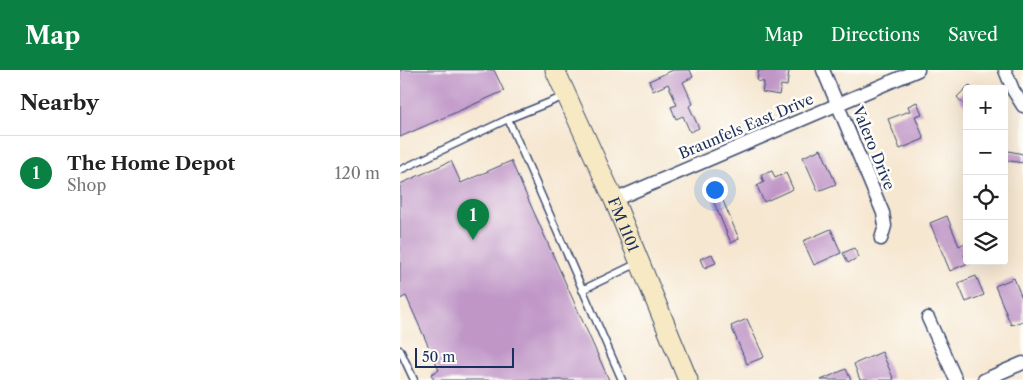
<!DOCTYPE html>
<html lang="en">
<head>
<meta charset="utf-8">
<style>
	body { margin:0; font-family:"Libre Caslon Text",serif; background:#f2f2f2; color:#222 }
	.controls { position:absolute; right:15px; top:15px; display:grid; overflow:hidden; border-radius:5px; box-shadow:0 5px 20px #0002 }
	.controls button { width:45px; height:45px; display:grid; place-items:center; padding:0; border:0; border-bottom:1px solid #e0e0e0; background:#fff; color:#222; font:25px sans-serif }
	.scale { position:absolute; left:15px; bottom:12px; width:99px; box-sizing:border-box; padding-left:5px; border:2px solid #1b2f5e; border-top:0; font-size:14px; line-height:18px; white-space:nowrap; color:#1b2f5e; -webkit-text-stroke:4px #fdfcf7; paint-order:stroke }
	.you { position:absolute; left:314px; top:119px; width:18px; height:18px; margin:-12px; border:4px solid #fff; border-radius:50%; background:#1a73e8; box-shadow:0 0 0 8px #1a73e833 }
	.badge { display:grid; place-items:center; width:32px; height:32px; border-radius:50%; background:#0b8043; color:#fff; font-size:16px; font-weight:700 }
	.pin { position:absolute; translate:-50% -41px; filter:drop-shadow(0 1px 2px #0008) }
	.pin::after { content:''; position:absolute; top:26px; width:18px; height:15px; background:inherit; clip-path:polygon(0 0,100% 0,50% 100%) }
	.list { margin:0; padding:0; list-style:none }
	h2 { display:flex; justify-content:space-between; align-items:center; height:65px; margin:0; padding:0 20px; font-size:21px }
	h2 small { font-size:16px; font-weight:400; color:#767676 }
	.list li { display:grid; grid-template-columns:32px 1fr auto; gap:15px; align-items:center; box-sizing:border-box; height:75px; padding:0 20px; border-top:1px solid #e0e0e0 }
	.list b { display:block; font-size:19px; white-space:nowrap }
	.list p { margin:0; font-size:16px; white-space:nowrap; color:#767676 }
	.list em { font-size:16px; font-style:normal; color:#767676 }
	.icon { flex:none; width:28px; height:28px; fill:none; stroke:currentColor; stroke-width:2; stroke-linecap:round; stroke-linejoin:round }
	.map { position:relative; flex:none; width:623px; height:310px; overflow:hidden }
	header { display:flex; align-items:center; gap:30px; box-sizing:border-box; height:70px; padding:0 25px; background:#0b8043; color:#fff }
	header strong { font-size:24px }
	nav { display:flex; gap:28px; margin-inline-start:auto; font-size:18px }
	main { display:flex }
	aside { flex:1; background:#fff }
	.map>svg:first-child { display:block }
	.building { fill:#c096c7 }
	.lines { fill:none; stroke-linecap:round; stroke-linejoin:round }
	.lane-casing { stroke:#3c4b6f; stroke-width:9 }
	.street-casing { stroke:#3c4b6f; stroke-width:15 }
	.secondary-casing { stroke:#3c4b6f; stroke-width:21 }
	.lane { stroke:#fff; stroke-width:6 }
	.street { stroke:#fff; stroke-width:12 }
	.secondary { stroke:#f6e9c3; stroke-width:19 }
	.labels { text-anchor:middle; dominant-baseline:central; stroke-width:5; stroke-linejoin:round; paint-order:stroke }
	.street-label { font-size:15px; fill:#1b2f5e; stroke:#fdfcf7 }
</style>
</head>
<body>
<header>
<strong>Map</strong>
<nav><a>Map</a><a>Directions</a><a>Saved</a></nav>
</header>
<main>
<aside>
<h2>Nearby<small></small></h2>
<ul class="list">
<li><span class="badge">1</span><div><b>The Home Depot</b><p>Shop</p></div><em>120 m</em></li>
</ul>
</aside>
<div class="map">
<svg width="623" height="310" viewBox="0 0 623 310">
	<rect width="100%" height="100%" fill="#fdfcf7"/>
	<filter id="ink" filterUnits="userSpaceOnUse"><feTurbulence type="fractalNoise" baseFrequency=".02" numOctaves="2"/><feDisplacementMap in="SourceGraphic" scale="10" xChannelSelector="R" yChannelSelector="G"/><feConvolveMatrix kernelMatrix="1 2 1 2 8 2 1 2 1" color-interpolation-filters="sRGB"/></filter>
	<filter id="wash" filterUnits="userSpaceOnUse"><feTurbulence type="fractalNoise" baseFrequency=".0096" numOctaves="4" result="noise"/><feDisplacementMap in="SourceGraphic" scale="20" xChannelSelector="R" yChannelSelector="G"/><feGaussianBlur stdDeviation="1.12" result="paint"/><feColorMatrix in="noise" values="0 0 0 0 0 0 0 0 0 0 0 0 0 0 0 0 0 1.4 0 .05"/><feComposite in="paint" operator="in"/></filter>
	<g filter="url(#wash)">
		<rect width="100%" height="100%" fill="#f6e7d1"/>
		<g id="blocks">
			<g class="building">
				<path d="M0,0H94L104,21L0,67Z"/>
				<path d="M273,0H290L293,7L283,12L293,34L289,36L299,58L290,62L283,46L276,49L271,37L277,35L268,14L253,21L249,11Z"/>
				<path d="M359,0L389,1L387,16L381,15L379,25L362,22L364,12L357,11Z"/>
				<path d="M569,15L573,19H567V38L557,27Z"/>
				<path d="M517,32L522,44L515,46L524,69L500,79L488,49L510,41L508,36Z"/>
				<path d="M421,79L436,114L418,121L403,87Z"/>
				<path d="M604,80L623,84V93L604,90Z"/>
				<path d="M51,91L61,113L111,91L209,310H34L31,304L39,300L6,226L0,229V114Z"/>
				<path d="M372,101L375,108L386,103L393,119L364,132L357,116L364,112L361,105Z"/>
				<path d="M321,126L339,169L331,173L313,130Z"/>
				<path d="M547,146L559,176L565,173L567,183L564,185L568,193L550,201L530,153Z"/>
				<path d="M431,159L441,183L414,195L403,171Z"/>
				<path d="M454,178L459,187L448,193L443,183Z"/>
				<path d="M312,184L316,193L304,198L300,189Z"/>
				<path d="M576,206L584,225L566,232L558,213Z"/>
				<path d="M614,208L623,231V251L611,255L595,216Z"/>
				<path d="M347,249L364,287L347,294L331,256Z"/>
				<path d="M482,282L494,310H460L454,294Z"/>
				<path d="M446,299L451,310H421Z"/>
			</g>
		</g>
	</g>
	<g filter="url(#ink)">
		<use href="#blocks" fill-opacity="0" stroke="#3c4b6f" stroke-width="1"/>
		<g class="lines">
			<defs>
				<g id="lane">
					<path d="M108,49L222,310"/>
					<path d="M0,100L108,49L165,26"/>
					<path d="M182,220L238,193"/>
					<path d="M0,280L14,310"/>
				</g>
				<g id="street">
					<path d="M423,0L483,143L485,156L481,169"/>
					<path d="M605,0L613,20L623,36"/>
					<path d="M214,130L518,0"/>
					<path d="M528,248L556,310"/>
					<path d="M584,310L623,293"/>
				</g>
				<g id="secondary">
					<path id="s1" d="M155,0L214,130L288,310"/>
				</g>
			</defs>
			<use href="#lane" class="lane-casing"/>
			<use href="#street" class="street-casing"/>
			<use href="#secondary" class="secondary-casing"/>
			<use href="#lane" class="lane"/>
			<use href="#street" class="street"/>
			<use href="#secondary" class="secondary"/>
		</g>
	</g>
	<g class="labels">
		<g class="street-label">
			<text transform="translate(346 56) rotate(-23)">Braunfels East Drive</text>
			<text transform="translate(474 78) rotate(68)">Valero Drive</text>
			<text stroke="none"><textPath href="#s1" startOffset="169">FM 1101</textPath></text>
		</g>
	</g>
</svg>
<div class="controls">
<button>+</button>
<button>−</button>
<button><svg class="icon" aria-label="locate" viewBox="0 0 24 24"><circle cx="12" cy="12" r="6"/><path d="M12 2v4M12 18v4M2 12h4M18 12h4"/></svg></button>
<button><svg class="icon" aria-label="layers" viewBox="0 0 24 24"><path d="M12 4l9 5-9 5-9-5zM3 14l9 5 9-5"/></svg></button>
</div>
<div class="scale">50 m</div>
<div class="you"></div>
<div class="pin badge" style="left:73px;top:170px">1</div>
</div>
</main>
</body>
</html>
